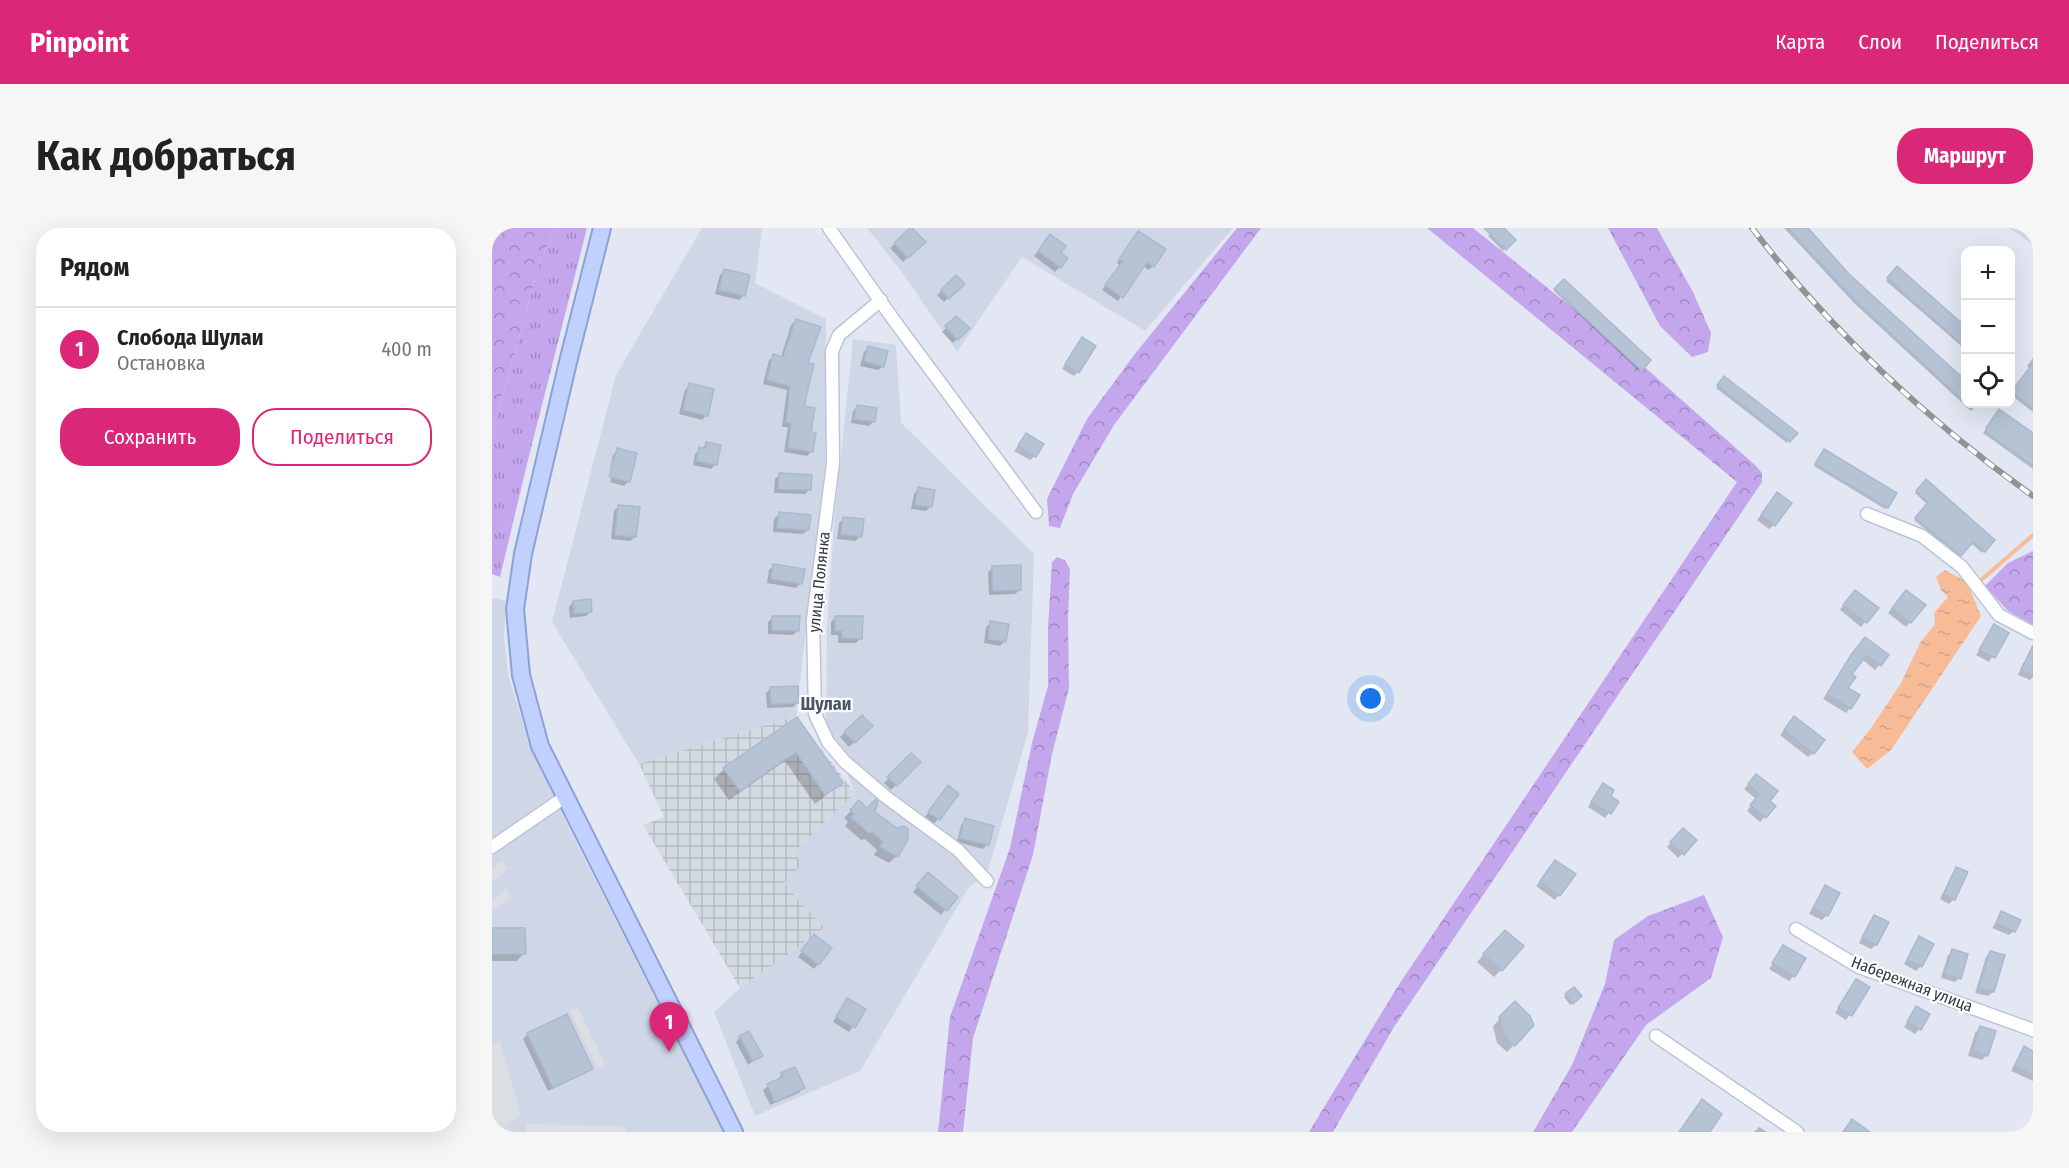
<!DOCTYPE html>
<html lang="ru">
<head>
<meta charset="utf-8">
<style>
	body { margin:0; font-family:"Fira Sans Condensed",sans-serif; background:#f6f6f6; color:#222 }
	.controls { position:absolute; right:18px; top:18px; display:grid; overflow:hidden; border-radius:12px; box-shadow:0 6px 24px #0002 }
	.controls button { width:54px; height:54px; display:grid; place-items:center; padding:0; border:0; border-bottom:2px solid #e0e0e0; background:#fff; color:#222; font:30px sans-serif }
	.you { position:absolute; left:879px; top:471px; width:21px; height:21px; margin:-15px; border:4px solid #fff; border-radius:50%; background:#1a73e8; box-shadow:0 0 0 9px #1a73e833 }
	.badge { display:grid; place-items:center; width:39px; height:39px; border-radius:50%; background:#db2777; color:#fff; font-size:20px; font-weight:700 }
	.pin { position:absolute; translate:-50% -50px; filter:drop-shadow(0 2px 3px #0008) }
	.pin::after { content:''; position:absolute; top:32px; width:21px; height:18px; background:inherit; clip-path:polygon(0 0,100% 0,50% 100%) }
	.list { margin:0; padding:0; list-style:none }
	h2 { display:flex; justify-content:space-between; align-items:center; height:78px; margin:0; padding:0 24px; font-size:26px }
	h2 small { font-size:20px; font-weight:400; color:#767676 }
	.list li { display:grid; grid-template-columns:39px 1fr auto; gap:18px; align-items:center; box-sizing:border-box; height:84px; padding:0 24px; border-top:2px solid #e0e0e0 }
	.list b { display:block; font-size:22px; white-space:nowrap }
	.list p { margin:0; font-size:20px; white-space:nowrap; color:#767676 }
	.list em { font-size:20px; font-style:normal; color:#767676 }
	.actions { display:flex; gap:12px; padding:18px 24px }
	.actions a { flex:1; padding:14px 0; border:2px solid #db2777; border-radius:24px; text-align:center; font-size:21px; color:#db2777 }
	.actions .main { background:#db2777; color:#fff }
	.icon { flex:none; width:33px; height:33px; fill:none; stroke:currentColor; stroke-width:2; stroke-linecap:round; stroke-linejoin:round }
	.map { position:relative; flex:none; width:1541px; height:904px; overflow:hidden; border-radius:24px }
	header { display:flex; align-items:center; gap:36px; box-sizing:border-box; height:84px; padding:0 30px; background:#db2777; color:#fff }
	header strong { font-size:28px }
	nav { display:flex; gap:33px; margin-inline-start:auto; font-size:21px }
	.intro { display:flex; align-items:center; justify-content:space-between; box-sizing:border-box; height:144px; padding:0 36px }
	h1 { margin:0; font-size:42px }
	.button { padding:15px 27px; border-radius:24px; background:#db2777; color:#fff; font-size:21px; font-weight:700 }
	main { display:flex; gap:36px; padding:0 36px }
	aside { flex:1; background:#fff; border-radius:24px; box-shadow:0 6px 24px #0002 }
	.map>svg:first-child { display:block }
	.residential { fill:#cfd7e7 }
	.industrial { fill:url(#industrial-grid) }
	.grass { fill:url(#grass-tufts) }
	.forest { fill:url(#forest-crowns) }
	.parking { fill:#dbdee2 }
	.water { fill:url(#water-ripples) }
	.shadow { fill:#0003 }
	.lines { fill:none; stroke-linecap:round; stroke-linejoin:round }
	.stream { stroke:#f7bc97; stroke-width:4 }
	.building { fill:#b6c3d5; stroke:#a9b9d1; stroke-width:1.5 }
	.street-casing { stroke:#bbc5d7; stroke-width:15 }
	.secondary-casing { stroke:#8ca2d7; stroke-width:20 }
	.street { stroke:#fff; stroke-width:12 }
	.secondary { stroke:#c0d0ff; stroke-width:16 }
	.rail-casing { stroke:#939393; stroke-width:6 }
	.rail { stroke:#fff; stroke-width:4; stroke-dasharray:11; stroke-linecap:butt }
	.labels { text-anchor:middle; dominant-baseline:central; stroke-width:4.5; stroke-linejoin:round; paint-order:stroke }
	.street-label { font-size:16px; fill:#323a45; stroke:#fff }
	.neighbourhood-label { font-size:18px; font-weight:bold; fill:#485668; stroke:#fff }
</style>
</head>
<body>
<header>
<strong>Pinpoint</strong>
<nav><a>Карта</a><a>Слои</a><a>Поделиться</a></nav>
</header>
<div class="intro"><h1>Как добраться</h1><a class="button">Маршрут</a></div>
<main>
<aside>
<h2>Рядом<small></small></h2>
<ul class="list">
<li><span class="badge">1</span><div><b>Слобода Шулаи</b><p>Остановка</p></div><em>400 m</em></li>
</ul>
<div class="actions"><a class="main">Сохранить</a><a>Поделиться</a></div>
</aside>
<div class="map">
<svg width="1541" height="904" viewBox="0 0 1541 904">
	<defs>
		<pattern id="industrial-grid" width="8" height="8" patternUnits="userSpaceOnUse" patternTransform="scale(1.5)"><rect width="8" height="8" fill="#d4dae1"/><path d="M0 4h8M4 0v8" fill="none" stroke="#b6bcc2"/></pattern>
		<pattern id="grass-tufts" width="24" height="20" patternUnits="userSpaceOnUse" patternTransform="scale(1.5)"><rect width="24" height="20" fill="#c4a6ec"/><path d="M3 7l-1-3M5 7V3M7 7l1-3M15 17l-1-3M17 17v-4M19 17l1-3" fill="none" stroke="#a088c1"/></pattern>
		<pattern id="forest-crowns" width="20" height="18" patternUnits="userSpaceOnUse" patternTransform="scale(1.5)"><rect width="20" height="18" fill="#c4a6ec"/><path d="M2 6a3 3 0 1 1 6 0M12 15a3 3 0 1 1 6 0" fill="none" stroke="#a088c1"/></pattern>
		<pattern id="water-ripples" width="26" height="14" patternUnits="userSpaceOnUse" patternTransform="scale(1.5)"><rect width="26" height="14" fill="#f7bc97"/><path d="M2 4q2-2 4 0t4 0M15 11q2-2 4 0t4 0" fill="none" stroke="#d4a284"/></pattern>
	</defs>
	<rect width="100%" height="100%" fill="#e2e7f3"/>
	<g class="residential">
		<path d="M210,0H270L263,55L334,91L333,240L304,488L147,536L60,394L124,147Z"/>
		<path d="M375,0H741L653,103L530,29L465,124L409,43Z"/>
		<path d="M1517,0H1541V17Z"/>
		<path d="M361,111L404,117L409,195L542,326L536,504L496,643L476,661L368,843L263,888L222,784L248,760L332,700L292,655L302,624L363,565L334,492L335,400L342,295Z"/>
		<path d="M0,370L14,373L12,409L16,446L33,502L71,588L231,904H0Z"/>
	</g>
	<path class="industrial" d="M304,488L363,565L302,624L310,636L292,655L332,700L248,760L151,597L172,589L147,536Z"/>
	<path class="grass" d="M63,0H95L35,236L8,349L0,346V205L48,34Z"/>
	<g class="forest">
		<path d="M0,0H63L48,34L0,205Z"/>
		<path d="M745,0H769L622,197L581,266L568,300L557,298L555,271L595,191L642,127Z"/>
		<path d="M935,0H981L1138,126L1264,238L1270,245V254L902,799L841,904H817L906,758L1245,254Z"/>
		<path d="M1116,0H1165L1201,64L1219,105L1216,124L1200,129L1168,98Z"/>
		<path d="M1541,323V397L1515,382L1493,358L1516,335Z"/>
		<path d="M565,329L573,332L578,341L576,390L577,460L560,526L541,627L481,810L471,904H446L458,789L518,620L540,515L556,458V399L560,334Z"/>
		<path d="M1212,667L1231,709L1219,750L1154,797L1080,904H1041L1080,837L1113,756L1122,712L1156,688Z"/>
	</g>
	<g class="parking">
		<path d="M10,633L16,641L0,653V641Z"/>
		<path d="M13,661L19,669L0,684V672Z"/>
		<path d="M86,780L113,836L105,840L78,783Z"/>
		<path d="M8,813L29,887L7,904H0V817Z"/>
		<path d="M34,896L134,898V904H34Z"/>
	</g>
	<path class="water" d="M1453,342L1475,354L1489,388L1399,522L1375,541L1360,524L1379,500L1409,455L1428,415L1443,396L1442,385L1456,369L1449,362L1444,349Z"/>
	<g class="shadow">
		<path d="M1004,0H1010L1022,12L1011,23L996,8Z"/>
		<path d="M1292,0H1314L1356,47L1474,154V176H1485L1481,181L1479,183L1362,75Z"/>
		<path d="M419,1L432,14L411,34L398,20Z"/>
		<path d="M646,5L661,38L657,42L651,38L626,73L610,62L628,38L625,35Z"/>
		<path d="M554,12L567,25L568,39L563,44L542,28Z"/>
		<path d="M1405,40L1474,100V122L1394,53Z"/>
		<path d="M232,43L252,67L247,72L223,66L228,47Z"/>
		<path d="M464,49L471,56L452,74L445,67Z"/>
		<path d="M1072,53L1157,132L1147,143L1062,63Z"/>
		<path d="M464,90L476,100L461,115L450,104Z"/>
		<path d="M304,92L314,136L310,179L318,206L320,223L315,228L292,224L296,199H290L295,162L271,156L277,132L282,128L289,129L299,97Z"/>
		<path d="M590,111L586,144L582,148L570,141Z"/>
		<path d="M376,120L391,138L386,142L368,138L372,124Z"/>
		<path d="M1541,130V184L1519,167L1538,140L1535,138Z"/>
		<path d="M1231,151L1303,205L1295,215L1224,160Z"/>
		<path d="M198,157L215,187L210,192L187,186L193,162Z"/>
		<path d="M365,179L381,194L377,198L359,195L361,183Z"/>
		<path d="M1506,185L1541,207V241L1491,205Z"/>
		<path d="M534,207L543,228L538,232L522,223Z"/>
		<path d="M215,215L224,236L219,241L201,237L203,226Z"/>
		<path d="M126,222L137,253L132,258L118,254L126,225H123L115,253L121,227Z"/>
		<path d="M1331,225L1395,279L1393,281L1322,238Z"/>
		<path d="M287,247L317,262L313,266L282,265L283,251Z"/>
		<path d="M1434,253L1501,312L1490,325L1479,315L1467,329L1422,292L1435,276L1423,265Z"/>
		<path d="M426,261L439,278L434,283L419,281L422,266Z"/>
		<path d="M1281,271L1282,297L1277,301L1265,292Z"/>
		<path d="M127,278L143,309L138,313L119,311L122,283Z"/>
		<path d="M287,286L316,302L311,306L281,304L282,291Z"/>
		<path d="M352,290L368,308L364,313L345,311L347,295Z"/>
		<path d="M282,337L309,355L304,360L275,355L277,342Z"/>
		<path d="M501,339L528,362L523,366L497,367L496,344Z"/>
		<path d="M1358,368L1385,380L1369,399L1348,382Z"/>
		<path d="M1410,368L1432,377L1414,399L1396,385Z"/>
		<path d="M81,374L99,383L94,388L78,390L77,379Z"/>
		<path d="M281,389L306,402L301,407L276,406V394Z"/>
		<path d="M344,389L369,410L364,415H346V407H339V394Z"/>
		<path d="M499,395L513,413L508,418L492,415L494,399Z"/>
		<path d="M1502,398L1515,405L1497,434L1484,427Z"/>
		<path d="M1369,415L1395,428L1383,442L1370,431L1358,446L1354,460L1358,480L1354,485L1331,471L1355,434Z"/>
		<path d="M1536,430L1541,432V449L1538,452L1526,447L1531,435Z"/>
		<path d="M279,460L305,475L301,479L275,480L274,465Z"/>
		<path d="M370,489L378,498L357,519L348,509Z"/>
		<path d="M304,491L349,555L323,576L293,533L237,572L222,551L232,541Z"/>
		<path d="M1298,495L1321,525L1316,529L1288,507Z"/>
		<path d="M419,527L426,534L399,562L392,555Z"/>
		<path d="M1260,552L1282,578L1268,594L1255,583L1264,571L1252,561Z"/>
		<path d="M1107,562L1125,574L1113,590L1096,579Z"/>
		<path d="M451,564L465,566L442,596L433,589Z"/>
		<path d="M367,574L375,582L382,584L405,628L397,635L382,627L385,622L373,611L369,612L353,598L356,594L352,590Z"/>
		<path d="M474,592L496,616L491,621L465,614L469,597Z"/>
		<path d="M1191,602L1203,612L1186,630L1175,619Z"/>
		<path d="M1059,638L1067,667L1063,672L1044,658Z"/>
		<path d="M1464,641L1462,671L1457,676L1448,671L1460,646Z"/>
		<path d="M432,650L464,669L449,687L421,664Z"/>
		<path d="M1333,659L1346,666L1335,687L1330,692L1317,686L1329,664Z"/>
		<path d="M1510,685L1522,703L1517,707L1500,700Z"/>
		<path d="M1383,688L1395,695L1384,717L1379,721L1367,715L1378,693Z"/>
		<path d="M0,702L32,725L25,733H0Z"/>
		<path d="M1428,710L1429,738L1424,743L1412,736L1423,715Z"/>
		<path d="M1006,711L1009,742L1002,749L985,734Z"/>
		<path d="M318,713L326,736L322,741L306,729Z"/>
		<path d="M1291,719L1302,748L1297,753L1277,741Z"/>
		<path d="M1461,723L1467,750L1463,754L1449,750L1456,727Z"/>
		<path d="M1499,725L1501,764L1496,768L1483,765L1494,729Z"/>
		<path d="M1364,753L1376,759L1354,792L1343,785Z"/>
		<path d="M1082,761L1088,768L1078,777L1072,769Z"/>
		<path d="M355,772L372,782L357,804L341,794Z"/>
		<path d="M1023,775L1022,817L1015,824L1005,815L1001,798Z"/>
		<path d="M1425,780L1427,801L1423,806L1412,799Z"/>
		<path d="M1488,800L1502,804L1494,828L1490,832L1476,828L1483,805Z"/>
		<path d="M36,806L99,840L94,845L56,863L31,811Z"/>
		<path d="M248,809L269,828L256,837L244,814Z"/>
		<path d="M1532,820L1541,824V853L1519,843L1528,825Z"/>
		<path d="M290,846L311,860L307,865L278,877L271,862L276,858L287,853L286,851Z"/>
		<path d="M1267,899L1275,904H1262Z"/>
	</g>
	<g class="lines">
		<path class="stream" d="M1489,352L1541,307"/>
	</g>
	<g class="building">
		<path d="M418,0H420L434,14L416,30L402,15Z"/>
		<path d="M992,0H1012L1024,12L1014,22Z"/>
		<path d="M1296,0H1316L1357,46L1473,152V174L1364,73Z"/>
		<path d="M646,3L674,21L662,39L655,34L631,70L613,57L631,33L627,31Z"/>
		<path d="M558,6L574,18L569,25L576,30L569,40L546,23Z"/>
		<path d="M1405,38L1473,98V119L1395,50Z"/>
		<path d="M232,41L258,47L253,68L227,62Z"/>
		<path d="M464,47L473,56L457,71L449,62Z"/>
		<path d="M1072,51L1159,132L1150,143L1062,61Z"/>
		<path d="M464,88L478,100L466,112L453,98Z"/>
		<path d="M304,91L329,99L316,135L322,136L312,178L323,180L319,204L324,205L321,224L296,220L299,195L294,194L298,158L275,152L281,126L291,129Z"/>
		<path d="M590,109L604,118L587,145L573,136Z"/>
		<path d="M376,118L396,123L392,139L372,133Z"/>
		<path d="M1541,135V181L1519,164Z"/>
		<path d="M1232,148L1306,205L1298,214L1225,157Z"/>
		<path d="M197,155L222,161L216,188L191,182Z"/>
		<path d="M365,177L385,180L383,194L362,191Z"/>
		<path d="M1507,181L1541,205V238L1494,204V200Z"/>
		<path d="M534,205L552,216L544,229L526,218Z"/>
		<path d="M214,214L229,217L225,237L204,233L207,219L213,221Z"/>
		<path d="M125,220L145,225L138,254L118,249Z"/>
		<path d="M1332,221L1405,265L1396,280L1323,236Z"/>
		<path d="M287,245L320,247L319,262L286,261Z"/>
		<path d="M1434,251L1503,312L1493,324L1481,314L1469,328L1423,290L1436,274L1424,263Z"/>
		<path d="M426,259L443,262L440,279L423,277Z"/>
		<path d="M1285,264L1300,275L1283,298L1269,287Z"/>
		<path d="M126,277L148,279L144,309L123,307Z"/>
		<path d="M287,284L319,287L317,302L285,300Z"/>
		<path d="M351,289L372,291L370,309L349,306Z"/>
		<path d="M281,336L313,341L310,356L279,351Z"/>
		<path d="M529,337V362L501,363L500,338Z"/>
		<path d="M1363,362L1387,380L1375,395L1351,377Z"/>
		<path d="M1414,362L1434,377L1419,395L1400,380Z"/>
		<path d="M99,371L100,384L82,386L81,373Z"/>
		<path d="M280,388H308L307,403L280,402Z"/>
		<path d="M343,388H371L370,411L350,410V403H343Z"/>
		<path d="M498,393L517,396L514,414L496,411Z"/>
		<path d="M1502,396L1517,405L1503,430L1487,422Z"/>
		<path d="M1373,409L1397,427L1389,438L1375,427L1360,446L1364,449L1356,460L1368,467L1359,481L1335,466L1359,427Z"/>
		<path d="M1541,417V447L1529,442Z"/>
		<path d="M306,458L307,475L279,476L278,459Z"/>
		<path d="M370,487L381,498L363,515L352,504Z"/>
		<path d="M1302,488L1333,512L1322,526L1292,502Z"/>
		<path d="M305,489L351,555L333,567L304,524L248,563L231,540Z"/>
		<path d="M419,525L429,534L405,558L395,549Z"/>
		<path d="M1264,546L1286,563L1278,573L1284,578L1274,590L1258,577L1268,566L1256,556Z"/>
		<path d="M1111,555L1122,562L1119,568L1127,574L1119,586L1099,574Z"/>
		<path d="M456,557L467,566L448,592L436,584Z"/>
		<path d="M384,571L386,573L383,584L405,600L412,598L416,601V611L406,629L388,619L391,614L381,604L377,605L359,590L362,586L358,582L367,572L375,580Z"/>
		<path d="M473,590L502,598L497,617L468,610Z"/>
		<path d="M1191,600L1205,612L1192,627L1178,614Z"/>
		<path d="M1063,632L1084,646L1068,668L1048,653Z"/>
		<path d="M1464,639L1476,644L1463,672L1452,667Z"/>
		<path d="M436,644L466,669L455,683L424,658Z"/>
		<path d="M1333,657L1348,665L1336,688L1321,681Z"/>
		<path d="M1509,683L1529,692L1523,704L1504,695Z"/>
		<path d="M1382,687L1397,694L1385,717L1370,710Z"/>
		<path d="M0,700H33L34,726H0Z"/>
		<path d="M1013,702L1032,718L1010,743L991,726Z"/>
		<path d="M322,706L340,720L327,737L309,723Z"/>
		<path d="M1427,708L1442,716L1430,739L1415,732Z"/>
		<path d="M1291,717L1314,730L1303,749L1280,735Z"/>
		<path d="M1460,721L1476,726L1469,751L1453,746Z"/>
		<path d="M1498,723L1513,727L1502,764L1487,760Z"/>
		<path d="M1364,751L1378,759L1360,788L1346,780Z"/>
		<path d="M1082,759L1090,768L1081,776L1073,766Z"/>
		<path d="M355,770L374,781L363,800L344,789Z"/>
		<path d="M1023,773L1038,788L1042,797L1023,818L1012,807L1007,789Z"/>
		<path d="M1424,778L1438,786L1429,802L1415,794Z"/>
		<path d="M75,786L101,841L61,860L35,805Z"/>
		<path d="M1488,798L1504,803L1496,828L1480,823Z"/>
		<path d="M257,803L271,828L261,833L247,808Z"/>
		<path d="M1532,818L1541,823V847L1523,838Z"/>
		<path d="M303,839L313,860L283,874L275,856L291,849L289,845Z"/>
		<path d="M1210,871L1230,886L1218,904H1187Z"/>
		<path d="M1360,891L1378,904H1351Z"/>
	</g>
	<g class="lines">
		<defs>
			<g id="street">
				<path d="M337,0L401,91L544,284"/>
				<path d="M389,72L347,107L340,123L341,235L321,392L323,486L336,514L353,534L394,569L466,622L495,653"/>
				<path d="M1375,286L1430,308L1470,339L1507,387L1541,405"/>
				<path d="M0,619L73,569"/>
				<path d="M1304,701L1367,739L1541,802"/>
				<path d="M1164,808L1305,904"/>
			</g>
			<path id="secondary" d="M110,0L76,134L31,326L23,381L29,447L48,518L242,904"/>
		</defs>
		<use href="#street" class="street-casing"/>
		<use href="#secondary" class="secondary-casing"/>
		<use href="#street" class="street"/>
		<use href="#secondary" class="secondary"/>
		<defs>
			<path id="rail" d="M1260,0C1337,101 1437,194 1541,268"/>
		</defs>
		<use href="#rail" class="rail-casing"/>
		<use href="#rail" class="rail"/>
	</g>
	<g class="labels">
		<g class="street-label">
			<text transform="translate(327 354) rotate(-84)">улица Полянка</text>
			<text transform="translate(1420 756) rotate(21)">Набережная улица</text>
		</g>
		<g class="neighbourhood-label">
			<text x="334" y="476">Шулаи</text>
		</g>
	</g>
</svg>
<div class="controls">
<button>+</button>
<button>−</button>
<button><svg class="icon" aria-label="locate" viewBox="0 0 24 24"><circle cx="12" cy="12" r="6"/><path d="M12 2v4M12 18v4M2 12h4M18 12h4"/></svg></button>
</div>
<div class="you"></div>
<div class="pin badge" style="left:177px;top:824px">1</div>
</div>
</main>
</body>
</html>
